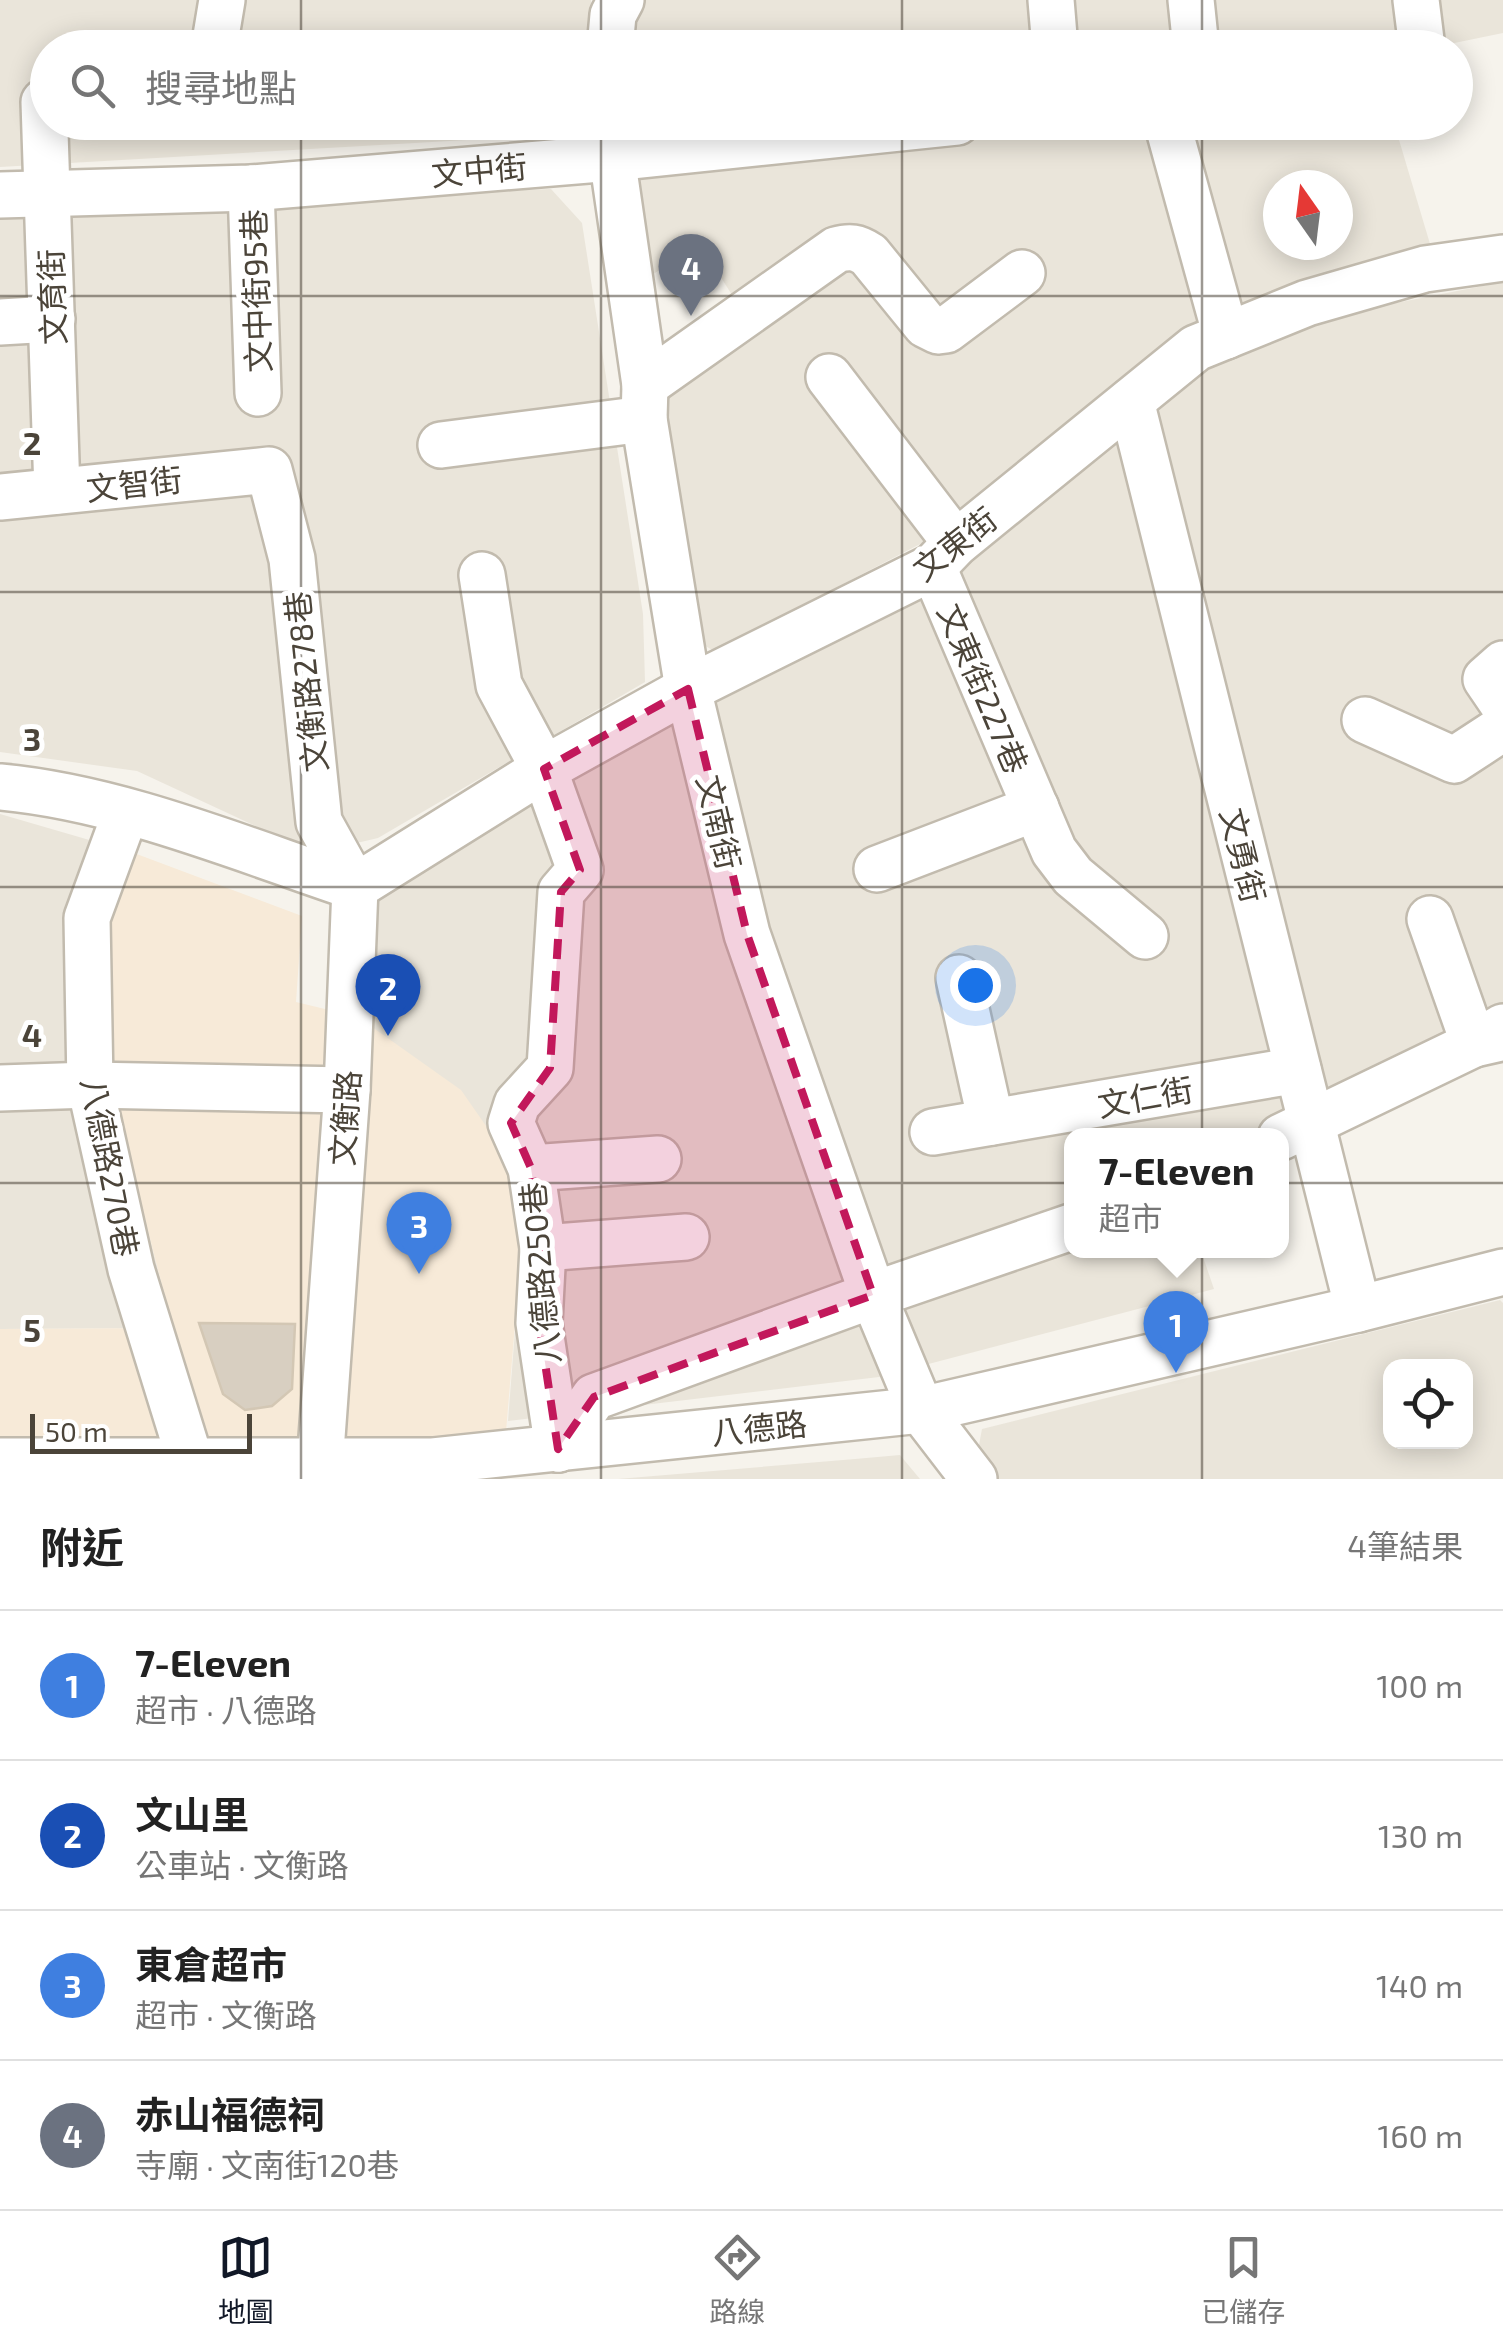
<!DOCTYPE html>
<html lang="zh-TW">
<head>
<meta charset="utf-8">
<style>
	body { margin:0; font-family:"Exo 2","Noto Sans TC",sans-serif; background:#f6f6f6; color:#222 }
	.controls { position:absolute; right:30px; bottom:30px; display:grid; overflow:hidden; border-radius:20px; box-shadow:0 5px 25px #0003 }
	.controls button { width:90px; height:90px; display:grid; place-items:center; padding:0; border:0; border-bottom:2px solid #e0e0e0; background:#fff; color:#222; font:50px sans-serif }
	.compass { position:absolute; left:1263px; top:170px; width:90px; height:90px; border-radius:50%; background:#fff; box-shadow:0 5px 25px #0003; rotate:346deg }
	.scale { position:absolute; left:30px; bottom:25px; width:222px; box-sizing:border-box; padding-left:10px; border:5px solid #4b4439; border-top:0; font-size:28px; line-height:35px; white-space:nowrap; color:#4b4439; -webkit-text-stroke:8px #fff; paint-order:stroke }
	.you { position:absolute; left:975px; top:985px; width:35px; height:35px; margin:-25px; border:8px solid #fff; border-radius:50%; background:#1a73e8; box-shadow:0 0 0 15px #1a73e833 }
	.badge { display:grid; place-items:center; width:65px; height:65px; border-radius:50%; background:#111827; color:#fff; font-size:32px; font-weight:700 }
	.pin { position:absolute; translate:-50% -82px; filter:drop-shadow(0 2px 5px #0008) }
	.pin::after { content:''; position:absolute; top:52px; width:35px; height:30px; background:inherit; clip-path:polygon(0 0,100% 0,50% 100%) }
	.popup { position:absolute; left:1064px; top:1128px; width:225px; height:130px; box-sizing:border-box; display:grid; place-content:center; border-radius:20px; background:#fff; filter:drop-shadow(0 2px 8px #0005); font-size:32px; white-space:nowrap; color:#767676 }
	.popup b { font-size:38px; color:#222 }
	.popup::after { content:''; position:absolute; left:50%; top:100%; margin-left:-20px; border:20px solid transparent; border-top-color:#fff }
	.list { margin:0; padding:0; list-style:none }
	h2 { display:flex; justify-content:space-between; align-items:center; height:130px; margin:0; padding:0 40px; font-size:42px }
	h2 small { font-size:32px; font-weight:400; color:#767676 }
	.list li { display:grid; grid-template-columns:65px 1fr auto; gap:30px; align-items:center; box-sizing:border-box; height:150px; padding:0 40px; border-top:2px solid #e0e0e0 }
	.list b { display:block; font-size:38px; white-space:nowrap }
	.list p { margin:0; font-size:32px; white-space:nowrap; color:#767676 }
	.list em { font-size:32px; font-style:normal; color:#767676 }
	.icon { flex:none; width:55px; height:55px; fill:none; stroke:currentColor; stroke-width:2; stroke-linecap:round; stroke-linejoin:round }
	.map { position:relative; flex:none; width:1503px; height:1479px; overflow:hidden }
	.search { position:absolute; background:#fff; box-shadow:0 5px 25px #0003; left:30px; right:30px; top:30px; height:110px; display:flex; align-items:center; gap:25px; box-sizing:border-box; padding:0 35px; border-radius:55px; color:#767676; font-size:38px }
	.sheet { height:730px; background:#fff }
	nav { display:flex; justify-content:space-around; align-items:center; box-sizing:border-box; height:140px; border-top:2px solid #e0e0e0; background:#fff; font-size:28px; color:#767676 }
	nav a { display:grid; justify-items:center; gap:5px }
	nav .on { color:#111827 }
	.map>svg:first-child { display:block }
	.residential { fill:#eae5da; fill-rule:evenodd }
	.commercial { fill:#f7ead8 }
	.building { fill:#d8cfc1; stroke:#d3c7b4; stroke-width:2.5 }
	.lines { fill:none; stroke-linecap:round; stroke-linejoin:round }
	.minor-casing { stroke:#c2bbae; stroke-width:50 }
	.minor { stroke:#fff; stroke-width:45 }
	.marked { fill:#c2185b; fill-opacity:0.2; stroke:#c2185b; stroke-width:8; stroke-dasharray:20 12; stroke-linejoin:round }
	.grid { fill:none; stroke:#4b4439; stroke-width:2.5; stroke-opacity:0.55 }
	.labels { text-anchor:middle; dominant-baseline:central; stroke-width:10; stroke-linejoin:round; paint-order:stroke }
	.street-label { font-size:32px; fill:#4b4439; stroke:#fff }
	.grid-label { font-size:32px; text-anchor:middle; font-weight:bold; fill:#4b4439; stroke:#fff; stroke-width:10; stroke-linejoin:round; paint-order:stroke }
</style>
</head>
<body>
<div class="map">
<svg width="1503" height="1479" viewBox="0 0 1503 1479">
	<rect width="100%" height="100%" fill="#f6f3ec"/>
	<g class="residential">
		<path d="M0,0H591L590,47L48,48V122H590V133L0,167Z"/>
		<path d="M635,0H1503V33L1430,48H622Z"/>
		<path d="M629,123H1394L1433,254L1286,285L1175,337L924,542L714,651L692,638L656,364L732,295L700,244L644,280ZM1278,185H1338V245H1278Z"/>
		<path d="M551,189L582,223L643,614L645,682L378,838L314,853L137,771L0,752V210Z"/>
		<path d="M1503,282V1055L1500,1050L1281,1165V1136H1071V1250L1201,1251L1214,1289L879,1377L508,1421L521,1253L358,1017L360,949L380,888L643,725L921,595L1152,399L1227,352L1309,320Z"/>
		<path d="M0,814L134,853L117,1110L173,1328L0,1329Z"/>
		<path d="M1500,1300L1503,1303V1479H991L976,1461L982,1429ZM1390,1366H1466V1442H1390Z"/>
		<path d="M900,1455L920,1479H618L855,1459Z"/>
	</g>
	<path class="commercial" d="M134,853L302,916L296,1002L358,1017L461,1090L518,1172L521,1253L502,1479H0V1329L173,1328L117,1110L101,1019L111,894Z"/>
	<path class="building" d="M199,1323L295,1324L292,1389L272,1406L245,1410L223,1394Z"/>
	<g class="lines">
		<defs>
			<g id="minor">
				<path d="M1051,0L1055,48"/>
				<path d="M1191,0L1196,48"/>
				<path d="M1416,0L1422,48"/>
				<path d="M214,48L222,0"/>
				<path d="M610,48L613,15L621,0"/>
				<path d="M44,102L57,491"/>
				<path d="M607,122L645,385L644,419L688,689L747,934L873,1295L921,1410L974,1479"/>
				<path d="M1167,122L1226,336"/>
				<path d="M251,188L258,393"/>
				<path d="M0,195L251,188L612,158L957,122"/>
				<path d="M0,322L52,319"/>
				<path d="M829,377L956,543"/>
				<path d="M645,385L836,250C850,246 857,247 869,255L926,325L938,331L946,330L1022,273"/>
				<path d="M1131,401L1358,1309"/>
				<path d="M441,445L644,419"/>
				<path d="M0,497L269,470L292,559L319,822L355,887"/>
				<path d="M933,567L1054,851L1073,876L1145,936"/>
				<path d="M482,575L499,685L544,769L580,870L561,892L550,1068L517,1104L511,1123L531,1168L543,1248L539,1323L558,1449"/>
				<path d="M1503,664L1486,679L1503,704"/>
				<path d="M1365,720L1454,760L1503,728"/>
				<path d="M0,787C120,798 241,849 355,887"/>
				<path d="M126,812L87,918L90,1085L131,1269L190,1460"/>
				<path d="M877,869L1036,808"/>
				<path d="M355,887L544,769L688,689L933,567L956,543L1196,348L1307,303L1425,269L1503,258"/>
				<path d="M1430,919L1474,1044L1501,1038"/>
				<path d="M959,978L991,1122"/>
				<path d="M0,1088L90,1085L347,1090"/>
				<path d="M933,1132L1298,1070"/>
				<path d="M1281,1137L1474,1044L1503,1027"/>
				<path d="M531,1168L658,1159"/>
				<path d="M543,1248L686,1237"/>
				<path d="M558,1449L594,1397L873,1295L1071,1227"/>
				<path d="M0,1461H433L921,1410L1358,1309L1503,1272"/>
				<path d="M319,1479L347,1090L355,887"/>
			</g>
		</defs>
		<use href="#minor" class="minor-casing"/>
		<use href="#minor" class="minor"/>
	</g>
	<path class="marked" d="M688,689L747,934L873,1295L594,1397L558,1449L539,1323L543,1248L531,1168L511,1123L550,1068L561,892L580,870L544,769Z"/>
	<path class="grid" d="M301,0V48M601,0V48M902,0V48M1202,0V48M301,122V1479M601,122V1479M902,122V1479M1202,122V1479M0,296H1503M0,592H1503M0,887H1503M0,1183H1503"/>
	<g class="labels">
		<g class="street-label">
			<text transform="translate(479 169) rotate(-5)">文中街</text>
			<text transform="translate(255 291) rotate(-92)">文中街95巷</text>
			<text transform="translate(51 297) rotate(-92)">文育街</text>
			<text transform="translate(134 483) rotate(-6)">文智街</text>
			<text transform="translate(954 543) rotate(-38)">文東街</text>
			<text transform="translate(305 682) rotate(-96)">文衡路278巷</text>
			<text transform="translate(984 688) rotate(67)">文東街227巷</text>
			<text transform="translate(720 822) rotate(77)">文南街</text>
			<text transform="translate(1244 855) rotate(76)">文勇街</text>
			<text transform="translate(1145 1096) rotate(-10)">文仁街</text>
			<text transform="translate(344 1118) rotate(-86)">文衡路</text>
			<text transform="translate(111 1167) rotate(79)">八德路270巷</text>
			<text transform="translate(539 1273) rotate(-95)">八德路250巷</text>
			<text transform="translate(759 1427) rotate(-6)">八德路</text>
		</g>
	</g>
	<g class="grid-label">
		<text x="32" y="455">2</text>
		<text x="32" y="751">3</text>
		<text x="32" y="1047">4</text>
		<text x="32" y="1342">5</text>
	</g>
</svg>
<div class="controls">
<button><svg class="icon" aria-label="locate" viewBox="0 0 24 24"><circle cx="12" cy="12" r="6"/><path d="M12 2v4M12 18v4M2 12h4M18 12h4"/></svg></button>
</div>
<svg class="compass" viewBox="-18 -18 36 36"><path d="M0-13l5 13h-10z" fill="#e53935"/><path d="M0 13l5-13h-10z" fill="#767676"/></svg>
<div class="scale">50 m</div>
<div class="you"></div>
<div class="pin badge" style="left:1176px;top:1373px;background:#3f7fe0">1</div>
<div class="popup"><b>7-Eleven</b>超市</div>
<div class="pin badge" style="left:388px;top:1036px;background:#1a4fb4">2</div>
<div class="pin badge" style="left:419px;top:1274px;background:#3f7fe0">3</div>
<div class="pin badge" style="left:691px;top:316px;background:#6b7280">4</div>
<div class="search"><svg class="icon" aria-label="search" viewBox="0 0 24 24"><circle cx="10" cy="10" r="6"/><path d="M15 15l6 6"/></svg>搜尋地點</div>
</div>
<section class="sheet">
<h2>附近<small>4筆結果</small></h2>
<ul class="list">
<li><span class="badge" style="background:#3f7fe0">1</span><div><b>7-Eleven</b><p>超市 · 八德路</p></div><em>100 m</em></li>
<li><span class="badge" style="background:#1a4fb4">2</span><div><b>文山里</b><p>公車站 · 文衡路</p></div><em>130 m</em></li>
<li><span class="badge" style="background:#3f7fe0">3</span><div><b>東倉超市</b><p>超市 · 文衡路</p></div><em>140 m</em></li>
<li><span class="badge" style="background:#6b7280">4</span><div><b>赤山福德祠</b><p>寺廟 · 文南街120巷</p></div><em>160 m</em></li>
</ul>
</section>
<nav>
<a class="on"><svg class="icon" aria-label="map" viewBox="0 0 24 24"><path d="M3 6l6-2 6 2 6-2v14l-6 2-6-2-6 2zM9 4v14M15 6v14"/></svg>地圖</a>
<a><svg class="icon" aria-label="directions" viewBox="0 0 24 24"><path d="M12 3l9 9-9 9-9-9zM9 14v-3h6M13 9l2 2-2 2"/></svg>路線</a>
<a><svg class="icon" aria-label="saved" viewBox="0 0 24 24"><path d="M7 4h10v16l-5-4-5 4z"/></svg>已儲存</a>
</nav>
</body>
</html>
